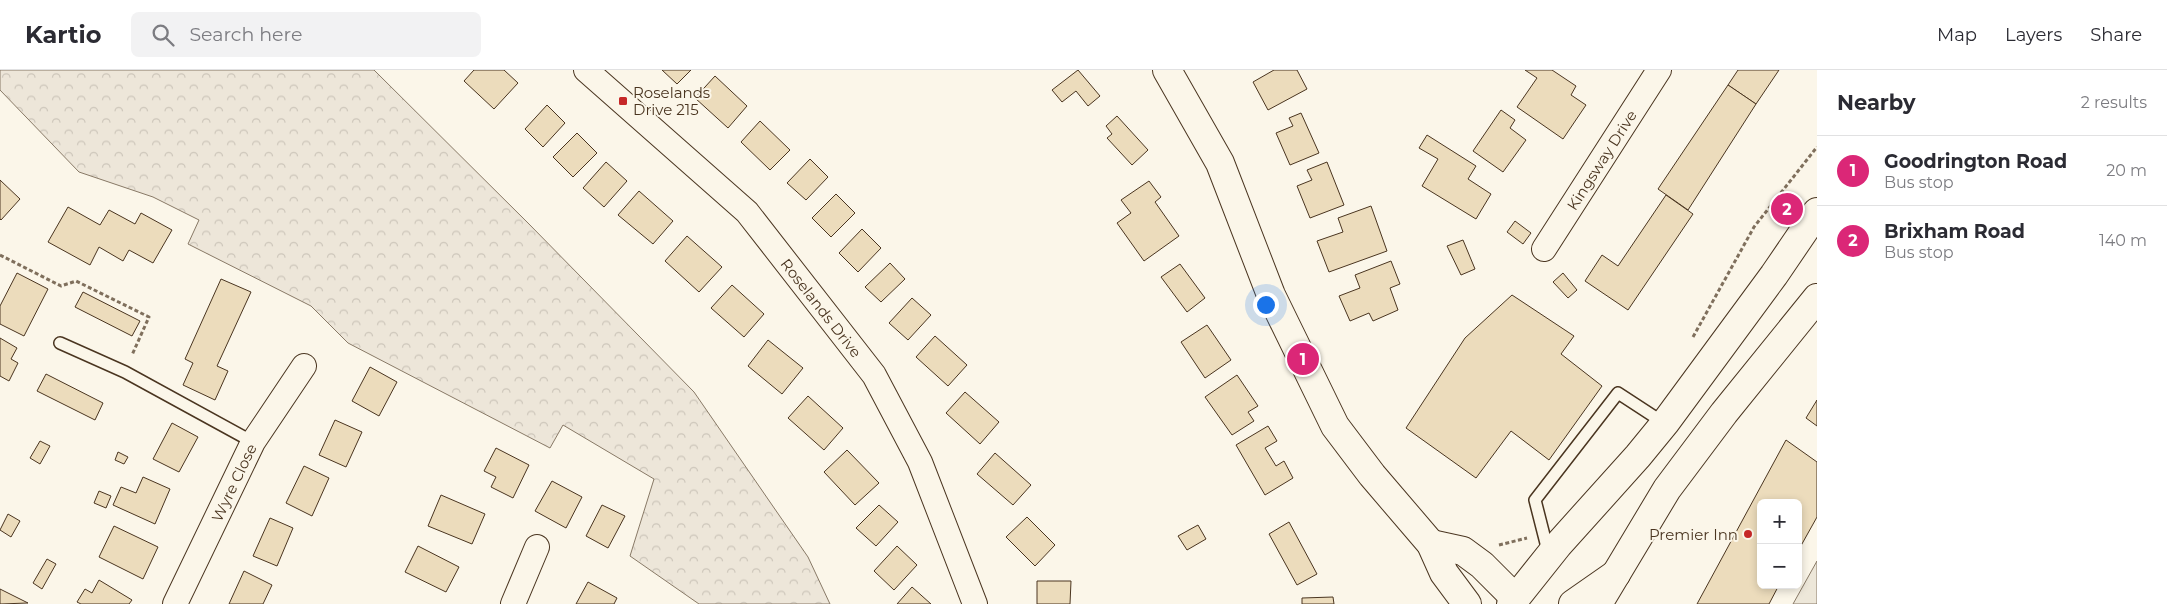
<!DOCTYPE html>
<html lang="en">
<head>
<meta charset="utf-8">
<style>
	body { margin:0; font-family:Montserrat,sans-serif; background:#f2f2f3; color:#2b2b33 }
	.controls { position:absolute; right:15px; bottom:15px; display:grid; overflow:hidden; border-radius:8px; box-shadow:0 2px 8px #0003 }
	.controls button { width:45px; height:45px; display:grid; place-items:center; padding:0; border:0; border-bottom:1px solid #e1e1e2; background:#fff; color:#2b2b33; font:25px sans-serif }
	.you { position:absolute; left:1265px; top:234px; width:18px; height:18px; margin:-12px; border:4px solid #fff; border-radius:50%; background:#1a73e8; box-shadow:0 0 0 8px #1a73e833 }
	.badge { display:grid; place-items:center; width:32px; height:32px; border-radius:50%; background:#db2777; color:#fff; font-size:16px; font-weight:700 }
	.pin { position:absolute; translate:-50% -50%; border:2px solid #fff; box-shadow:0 1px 5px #0006 }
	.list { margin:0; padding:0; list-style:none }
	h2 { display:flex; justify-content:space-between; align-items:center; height:65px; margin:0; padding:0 20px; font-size:21px }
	h2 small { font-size:16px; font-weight:400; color:#7c7c81 }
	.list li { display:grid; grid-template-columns:32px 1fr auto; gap:15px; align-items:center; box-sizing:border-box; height:70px; padding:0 20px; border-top:1px solid #e1e1e2 }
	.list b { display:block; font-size:19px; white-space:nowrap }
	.list p { margin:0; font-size:16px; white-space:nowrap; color:#7c7c81 }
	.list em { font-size:16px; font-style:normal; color:#7c7c81 }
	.icon { flex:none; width:28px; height:28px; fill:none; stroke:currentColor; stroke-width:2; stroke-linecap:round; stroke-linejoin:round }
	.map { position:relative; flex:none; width:1817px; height:534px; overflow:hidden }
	header { display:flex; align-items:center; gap:30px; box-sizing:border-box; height:70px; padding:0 25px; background:#fff; border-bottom:1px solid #e1e1e2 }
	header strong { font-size:24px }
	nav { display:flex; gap:28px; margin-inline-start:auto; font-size:18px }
	.search { width:350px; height:45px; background:#f2f2f3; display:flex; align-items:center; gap:12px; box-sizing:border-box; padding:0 18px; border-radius:8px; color:#7c7c81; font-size:19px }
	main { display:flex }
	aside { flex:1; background:#fff }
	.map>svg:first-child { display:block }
	.forest { fill:url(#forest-crowns); stroke:#887966 }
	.parking { fill:#ede7d9; stroke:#887966 }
	.building { fill:#ecdcbc; stroke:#4a3520 }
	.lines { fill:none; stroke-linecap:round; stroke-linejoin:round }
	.service-casing { stroke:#4a3520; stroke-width:14 }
	.minor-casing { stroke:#4a3520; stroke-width:26 }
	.tertiary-casing { stroke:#4a3520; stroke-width:30 }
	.primary-casing { stroke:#4a3520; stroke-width:30 }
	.path { stroke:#7f6f5c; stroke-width:3; stroke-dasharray:4 2.5; stroke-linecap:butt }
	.service { stroke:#fbf6e9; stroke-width:11 }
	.minor { stroke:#fbf6e9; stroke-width:24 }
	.tertiary { stroke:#fbf6e9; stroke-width:28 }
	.primary { stroke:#fbf6e9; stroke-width:28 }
	.poi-dot { fill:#c62828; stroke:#fbf6e9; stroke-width:2 }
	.labels { text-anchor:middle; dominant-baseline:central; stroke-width:4; stroke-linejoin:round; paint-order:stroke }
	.poi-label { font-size:15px; fill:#4a3520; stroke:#fbf6e9; text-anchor:start }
	.street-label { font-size:15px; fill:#4a3520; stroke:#fbf6e9 }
</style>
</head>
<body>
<header>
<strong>Kartio</strong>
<div class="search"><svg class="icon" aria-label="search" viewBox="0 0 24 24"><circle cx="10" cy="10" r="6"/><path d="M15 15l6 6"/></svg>Search here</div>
<nav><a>Map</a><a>Layers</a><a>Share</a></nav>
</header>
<main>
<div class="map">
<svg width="1817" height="534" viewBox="0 0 1817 534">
	<defs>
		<pattern id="forest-crowns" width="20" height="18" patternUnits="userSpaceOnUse" patternTransform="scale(1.25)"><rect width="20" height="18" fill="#ede6d9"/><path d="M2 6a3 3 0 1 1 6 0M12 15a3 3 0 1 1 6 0" fill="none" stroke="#cdc6ba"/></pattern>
	</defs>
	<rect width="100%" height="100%" fill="#fbf6e9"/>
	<path class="forest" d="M0,0H374L528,153L694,322L808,487L830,534H699L630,486L654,409L563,355L550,378L348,273L311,236L188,174L199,150L153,127L79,102L0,20Z"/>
	<path class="parking" d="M1817,491V534H1793Z"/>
	<g class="building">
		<path d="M474,0H504L518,13L494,39L464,11Z"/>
		<path d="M662,0H691L677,14Z"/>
		<path d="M1078,0L1100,26L1088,36L1076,21L1062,32L1052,20Z"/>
		<path d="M1274,0H1297L1307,19L1268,40L1253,12Z"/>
		<path d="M1525,0H1552L1576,16L1571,25L1586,35L1563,69L1517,37L1537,8Z"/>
		<path d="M1738,0H1779L1756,34L1728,15Z"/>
		<path d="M715,6L747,36L728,58L695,28Z"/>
		<path d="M1728,15L1756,34L1688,140L1658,119Z"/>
		<path d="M547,35L565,53L543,77L525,59Z"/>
		<path d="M1501,40L1515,50L1510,58L1526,70L1503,102L1473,81Z"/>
		<path d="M1301,43L1319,83L1290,95L1276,63L1293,56L1289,48Z"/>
		<path d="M1117,46L1148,80L1132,95L1107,68L1112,64L1106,56Z"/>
		<path d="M760,51L790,80L770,100L741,72Z"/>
		<path d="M577,63L597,83L573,107L553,87Z"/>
		<path d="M1427,65L1476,96L1468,109L1491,124L1476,149L1422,116L1438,89L1419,78Z"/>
		<path d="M810,89L828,107L806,130L787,113Z"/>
		<path d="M606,92L627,111L604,137L583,118Z"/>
		<path d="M1327,92L1344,135L1310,148L1297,116L1312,110L1307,100Z"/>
		<path d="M0,110L20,129L1,150L0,149Z"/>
		<path d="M1149,111L1161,127L1155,132L1179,166L1144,191L1117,153L1131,143L1121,130Z"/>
		<path d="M639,121L673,151L653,174L618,145Z"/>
		<path d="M836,124L855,143L831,167L812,148Z"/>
		<path d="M1666,125L1693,144L1628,240L1585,211L1602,185L1618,196Z"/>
		<path d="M1371,136L1387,181L1329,202L1317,171L1343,162L1338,148Z"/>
		<path d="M68,137L100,155L109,140L135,154L141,143L172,160L153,193L129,180L123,191L99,177L90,195L48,172Z"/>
		<path d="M1515,151L1531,163L1523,174L1507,162Z"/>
		<path d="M862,159L881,178L858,202L839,183Z"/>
		<path d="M687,166L722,197L699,222L665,191Z"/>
		<path d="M1463,170L1475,199L1461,205L1447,176Z"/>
		<path d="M1391,191L1400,214L1390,218L1398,240L1373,251L1369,243L1350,251L1339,226L1360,218L1355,205Z"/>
		<path d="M890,193L905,209L881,232L865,217Z"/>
		<path d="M1180,194L1205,228L1187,242L1161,207Z"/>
		<path d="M17,203L48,219L24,266L0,254V236Z"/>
		<path d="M1563,203L1577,220L1568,228L1553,212Z"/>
		<path d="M221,209L251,222L217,296L228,301L215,330L183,315L193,293L185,289Z"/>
		<path d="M732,215L764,244L744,267L711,238Z"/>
		<path d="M83,222L140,251L132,266L75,237Z"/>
		<path d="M1512,225L1574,266L1561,284L1602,316L1549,390L1511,361L1476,408L1406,358L1465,268Z"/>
		<path d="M912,228L931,245L908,270L889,253Z"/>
		<path d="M1207,255L1231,290L1205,308L1181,272Z"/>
		<path d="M935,266L967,295L948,316L916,287Z"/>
		<path d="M0,268L17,278L11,289L18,293L9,311L0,306Z"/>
		<path d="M768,270L803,298L782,324L748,296Z"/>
		<path d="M370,297L397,312L379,346L352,331Z"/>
		<path d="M46,304L103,333L95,350L37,321Z"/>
		<path d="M1237,305L1258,336L1248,342L1254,351L1232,365L1205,327Z"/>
		<path d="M965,322L999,352L980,374L946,343Z"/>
		<path d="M808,326L843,358L824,380L788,348Z"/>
		<path d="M1817,330V356L1806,348Z"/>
		<path d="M335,350L362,362L346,397L319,385Z"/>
		<path d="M172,353L198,367L179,402L153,389Z"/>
		<path d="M1268,356L1277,371L1265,378L1276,396L1284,391L1293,408L1265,425L1236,375Z"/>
		<path d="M1786,370L1817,392V447L1798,481V433H1761V515H1779L1769,534H1697Z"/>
		<path d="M40,371L50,376L40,394L30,388Z"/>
		<path d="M496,378L529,395L513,428L491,417L496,407L484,401Z"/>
		<path d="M847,380L879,413L855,435L824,402Z"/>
		<path d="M118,382L128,387L124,394L115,390Z"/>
		<path d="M995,383L1031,415L1013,435L977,404Z"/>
		<path d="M304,396L329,408L312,446L286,433Z"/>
		<path d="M143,407L170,419L155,454L113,435L121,417L136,423Z"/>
		<path d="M552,411L582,427L566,458L535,441Z"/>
		<path d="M99,421L111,426L106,438L94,433Z"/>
		<path d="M441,425L485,444L472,474L428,456Z"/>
		<path d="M602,435L625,446L608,478L586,466Z"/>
		<path d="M879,435L898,452L876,476L856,458Z"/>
		<path d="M8,444L20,451L11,467L0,460Z"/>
		<path d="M1027,447L1055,475L1035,496L1006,467Z"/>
		<path d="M270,448L293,458L277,496L253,486Z"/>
		<path d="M1289,452L1317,504L1297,515L1269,464Z"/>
		<path d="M1198,455L1206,469L1187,480L1178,466Z"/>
		<path d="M114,456L158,477L143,509L99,487Z"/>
		<path d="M418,476L459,497L446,522L405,502Z"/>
		<path d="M897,476L917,495L894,520L874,501Z"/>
		<path d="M47,489L56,494L42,519L33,513Z"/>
		<path d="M244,501L272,515L263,534H229Z"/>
		<path d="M99,510L132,530L129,534H81L77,532L85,519L92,523Z"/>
		<path d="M1037,511H1071L1070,534H1037Z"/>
		<path d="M588,512L617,528L614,534H576Z"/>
		<path d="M912,517L931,534H897Z"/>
		<path d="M0,519L28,533L0,534Z"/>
		<path d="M1333,527L1334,534H1302V528Z"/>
	</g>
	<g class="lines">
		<defs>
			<g id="service">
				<path d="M60,273L125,302L253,372"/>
				<path d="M1549,485L1535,430L1618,323L1664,353"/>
			</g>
			<g id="minor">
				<path id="s1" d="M586,0L747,142L874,305L920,392L975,534"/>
				<path id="s2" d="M1544,179L1659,0"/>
				<path id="s3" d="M175,534L253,372L304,296"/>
				<path d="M513,534L537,477"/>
			</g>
			<g id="tertiary">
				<path d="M1167,0L1220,93L1271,225L1335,356L1372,405L1431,474L1444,503L1467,534"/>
				<path d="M1431,474L1463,481L1482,495L1514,527L1515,534"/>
				<path d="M1573,534L1616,504"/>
			</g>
			<g id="primary">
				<path d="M1511,534L1558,475L1638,386L1665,353L1774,205L1817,142"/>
				<path d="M1598,534L1667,419L1724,343L1817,228"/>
			</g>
		</defs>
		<use href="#service" class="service-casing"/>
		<use href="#minor" class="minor-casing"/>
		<use href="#tertiary" class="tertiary-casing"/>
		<use href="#primary" class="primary-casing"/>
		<g class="path">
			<path d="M0,185L61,216L76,211L149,247L132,285"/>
			<path d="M1693,267L1754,157L1817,77"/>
			<path d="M1499,475L1527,468"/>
		</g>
		<use href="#service" class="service"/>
		<use href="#minor" class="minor"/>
		<use href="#tertiary" class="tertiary"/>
		<use href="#primary" class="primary"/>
	</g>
	<g class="poi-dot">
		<rect x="618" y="26" width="10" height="10" rx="2.5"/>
		<circle cx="1748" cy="464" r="5"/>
	</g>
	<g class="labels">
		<g class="poi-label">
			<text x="633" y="22">Roselands<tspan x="633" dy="17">Drive 215</tspan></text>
			<text x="1738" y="464" text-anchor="end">Premier Inn</text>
		</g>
		<g class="street-label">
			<text stroke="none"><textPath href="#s2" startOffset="106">Kingsway Drive</textPath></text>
			<text stroke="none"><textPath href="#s1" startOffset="336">Roselands Drive</textPath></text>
			<text stroke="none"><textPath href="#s3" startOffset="135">Wyre Close</textPath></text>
		</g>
	</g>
</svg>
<div class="controls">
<button>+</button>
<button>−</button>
</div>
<div class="you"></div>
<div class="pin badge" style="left:1303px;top:289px">1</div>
<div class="pin badge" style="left:1787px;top:139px">2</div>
</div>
<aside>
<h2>Nearby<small>2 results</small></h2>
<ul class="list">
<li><span class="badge">1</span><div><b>Goodrington Road</b><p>Bus stop</p></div><em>20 m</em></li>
<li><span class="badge">2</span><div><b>Brixham Road</b><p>Bus stop</p></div><em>140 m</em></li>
</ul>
</aside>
</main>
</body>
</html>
